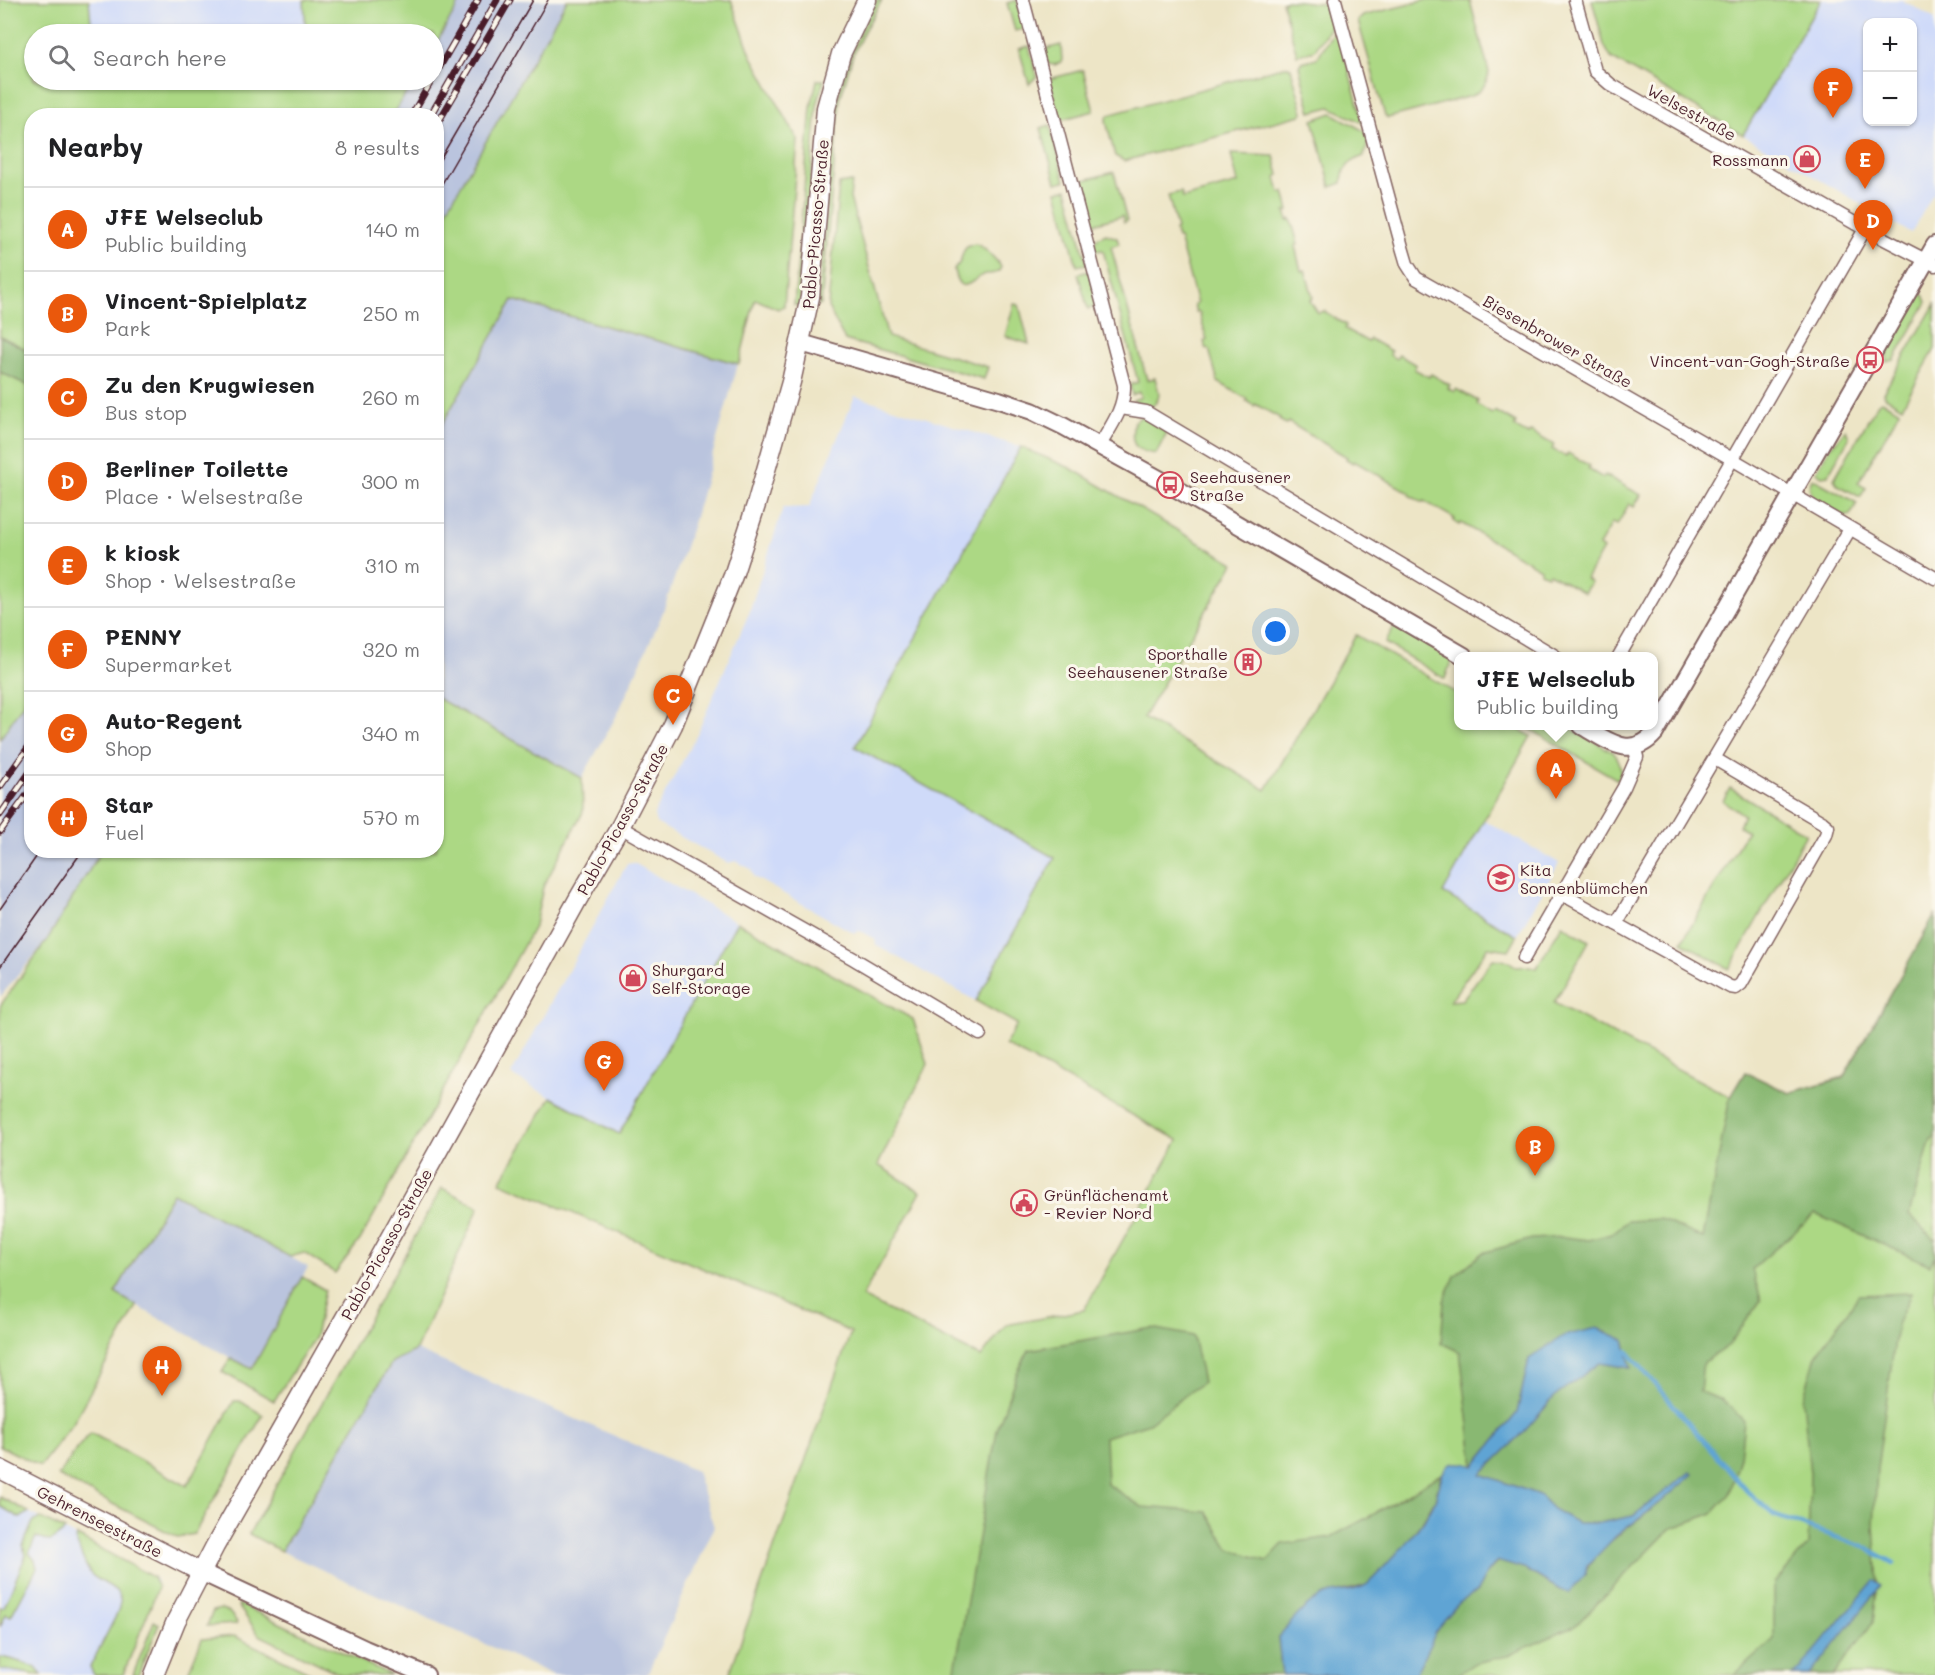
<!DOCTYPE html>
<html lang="en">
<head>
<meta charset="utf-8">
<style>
	body { margin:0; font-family:Mali,sans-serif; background:#f6f6f6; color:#202124 }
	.controls { position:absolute; right:18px; top:18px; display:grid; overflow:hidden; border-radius:12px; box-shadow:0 2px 4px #0004 }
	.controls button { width:54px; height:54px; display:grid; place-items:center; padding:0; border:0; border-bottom:2px solid #e0e0e0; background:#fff; color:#202124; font:30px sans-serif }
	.you { position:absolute; left:1276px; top:632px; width:21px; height:21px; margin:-15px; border:4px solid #fff; border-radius:50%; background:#1a73e8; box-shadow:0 0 0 9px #1a73e833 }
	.badge { display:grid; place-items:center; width:39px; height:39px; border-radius:50%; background:#ea580c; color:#fff; font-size:20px; font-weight:700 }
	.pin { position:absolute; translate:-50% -50px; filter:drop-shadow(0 2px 3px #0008) }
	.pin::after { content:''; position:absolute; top:32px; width:21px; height:18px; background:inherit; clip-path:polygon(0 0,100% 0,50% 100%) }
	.popup { position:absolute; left:1454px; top:652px; width:204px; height:78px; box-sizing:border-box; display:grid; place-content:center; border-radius:12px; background:#fff; filter:drop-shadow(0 2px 4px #0005); font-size:20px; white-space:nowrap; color:#757577 }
	.popup b { font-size:22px; color:#202124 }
	.popup::after { content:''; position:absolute; left:50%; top:100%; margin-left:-12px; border:12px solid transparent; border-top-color:#fff }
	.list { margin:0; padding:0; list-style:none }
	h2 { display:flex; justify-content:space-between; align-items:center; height:78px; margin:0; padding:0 24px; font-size:26px }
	h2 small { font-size:20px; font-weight:400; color:#757577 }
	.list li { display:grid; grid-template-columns:39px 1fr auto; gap:18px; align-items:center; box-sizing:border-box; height:84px; padding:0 24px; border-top:2px solid #e0e0e0 }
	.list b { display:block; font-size:22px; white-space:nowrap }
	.list p { margin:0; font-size:20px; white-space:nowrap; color:#757577 }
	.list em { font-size:20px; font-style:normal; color:#757577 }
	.icon { flex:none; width:33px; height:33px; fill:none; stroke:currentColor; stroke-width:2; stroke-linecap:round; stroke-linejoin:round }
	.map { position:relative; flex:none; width:1935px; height:1675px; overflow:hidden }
	.search { position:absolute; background:#fff; box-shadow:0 2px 4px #0004; left:24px; top:24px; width:420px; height:66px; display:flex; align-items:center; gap:15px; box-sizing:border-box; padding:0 21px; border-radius:33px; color:#757577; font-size:22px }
	.panel { position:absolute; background:#fff; box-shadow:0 2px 4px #0004; left:24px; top:108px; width:420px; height:750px; border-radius:24px }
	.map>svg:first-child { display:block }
	.built { fill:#cfdaf9; fill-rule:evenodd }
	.industrial { fill:#bac4de }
	.green { fill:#acd884; stroke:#7b7c58; stroke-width:1.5 }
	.forest { fill:#89b872; stroke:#6a6c4e; stroke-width:1.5 }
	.water { fill:#5ea4d4; stroke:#546280; stroke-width:1.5 }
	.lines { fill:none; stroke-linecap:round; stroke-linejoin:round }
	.stream { stroke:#5ea4d4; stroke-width:4.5 }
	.minor-casing { stroke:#836461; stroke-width:15 }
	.tertiary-casing { stroke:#836461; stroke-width:20 }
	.secondary-casing { stroke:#836461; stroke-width:21 }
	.minor { stroke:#fff; stroke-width:12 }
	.tertiary { stroke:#fff; stroke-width:16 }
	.secondary { stroke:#fff; stroke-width:18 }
	.tram { stroke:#4a1f2b; stroke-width:1.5 }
	.rail-casing { stroke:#4a1f2b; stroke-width:7 }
	.rail { stroke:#fbf7ec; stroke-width:4.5; stroke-dasharray:14; stroke-linecap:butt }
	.labels { text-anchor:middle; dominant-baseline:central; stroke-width:6; stroke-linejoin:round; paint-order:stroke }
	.street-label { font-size:16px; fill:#4a1f2b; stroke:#fbf7ec }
	.poi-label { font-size:16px; fill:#4a1f2b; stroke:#fbf7ec; text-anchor:start }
</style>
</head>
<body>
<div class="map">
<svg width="1935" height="1675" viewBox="0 0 1935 1675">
	<rect width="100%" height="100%" fill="#fbf7ec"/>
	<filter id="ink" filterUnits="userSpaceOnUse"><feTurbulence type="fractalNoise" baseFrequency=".0167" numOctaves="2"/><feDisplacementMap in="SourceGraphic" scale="12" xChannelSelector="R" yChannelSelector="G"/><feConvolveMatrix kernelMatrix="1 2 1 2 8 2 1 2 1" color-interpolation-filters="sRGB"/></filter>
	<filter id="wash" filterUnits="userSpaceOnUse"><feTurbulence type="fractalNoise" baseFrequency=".008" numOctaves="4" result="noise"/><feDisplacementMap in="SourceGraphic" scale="24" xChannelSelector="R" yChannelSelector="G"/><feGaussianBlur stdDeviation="1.35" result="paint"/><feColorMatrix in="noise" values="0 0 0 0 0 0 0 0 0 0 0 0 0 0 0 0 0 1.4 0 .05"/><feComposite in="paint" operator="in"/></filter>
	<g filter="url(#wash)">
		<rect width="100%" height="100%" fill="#ede5c6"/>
		<g class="built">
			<path d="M89,0H304L306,34H92Z"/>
			<path d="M1821,0H1902L1935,19V191L1911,233L1743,135ZM1868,22H1912V122H1868Z"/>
			<path d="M855,396L1021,447L855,746L1055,858L976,1001L876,945L875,939L867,935L860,931L854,933L754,877L751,869L743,865L736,861L728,863L656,823L654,814L697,734L749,613L783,508L809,507Z"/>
			<path d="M1484,820L1559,863L1517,936L1443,893Z"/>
			<path d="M634,863L737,922L619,1135L511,1075L627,864Z"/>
			<path d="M0,1497L156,1579L158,1588L123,1675H0Z"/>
		</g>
		<g class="industrial">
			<path d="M461,0H567L437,227L436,116H393L414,80H434V47Z"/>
			<path d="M513,300L738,364L693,524L661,617L618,713L582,778L437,698V433Z"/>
			<path d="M31,692L32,850L101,851L47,940L0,997V739Z"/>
			<path d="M173,1193L308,1267L251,1369L115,1294Z"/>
			<path d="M416,1350L696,1471L714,1527L647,1675H553L281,1551L392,1362Z"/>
		</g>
		<g class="green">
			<path d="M0,0H89L92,34H34V80H414L393,115L32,116L31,352L0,336Z"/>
			<path d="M304,0H461L434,47V34H306Z"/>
			<path d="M567,0H731L751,55L798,140L784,306L778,309L755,299L739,364L513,300L437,433V227Z"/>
			<path d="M877,0H882L864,31L852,58L840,100L823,286L821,305H818L834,117C841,76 855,37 877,0Z"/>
			<path d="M1017,0L1025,29L1015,31L1007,3Z"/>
			<path d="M1287,0C1302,0 1316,5 1331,3L1336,18L1315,50L1297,55L1282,2Z"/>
			<path d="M1426,0L1470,1L1489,72C1487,84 1482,91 1471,96L1388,118L1385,116L1358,21L1363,16Z"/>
			<path d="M1592,0H1821L1743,135L1611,58L1604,45Z"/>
			<path d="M1337,26L1363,123L1330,107L1311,112L1299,66L1302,62L1317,58Z"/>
			<path d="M1061,45L1062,61L1055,65L1048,64L1042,50Z"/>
			<path d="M1029,46L1037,76L1029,84L1019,49Z"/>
			<path d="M1286,66L1291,68L1303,112L1301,115L1124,161L1115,156L1106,121L1108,115Z"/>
			<path d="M1083,70L1094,111L1060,120L1049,79Z"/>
			<path d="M817,80H824L817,106L800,306L794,305L811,107Z"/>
			<path d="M1332,113L1366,132L1369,140L1364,156C1350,161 1342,168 1342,183L1331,187L1313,120Z"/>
			<path d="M1050,125L1065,181L1056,183L1041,128Z"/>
			<path d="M1231,154L1274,156L1279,175L1276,177L1280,193L1284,192L1289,211L1285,212L1288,220L1291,219L1298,244L1295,246L1301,271L1305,270L1313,297L1310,301L1318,313L1324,311L1346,325L1345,329L1368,342L1370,339L1391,351L1390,355L1396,359L1399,355L1416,365L1414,369L1429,377L1431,374L1450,385L1448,388L1454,392L1456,389L1478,401L1477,405L1492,414L1495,411L1516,423L1514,427L1528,435L1531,432L1554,445L1552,449L1566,457L1568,453L1590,466L1588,469L1603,478L1605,475L1641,495L1634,507L1629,504L1617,525L1612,523L1599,546L1603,549L1586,579L1591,582L1584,593L1549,573L1547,575L1540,572L1541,569L1461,523L1459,525L1453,521L1454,518L1424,501L1423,503L1409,495L1410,493L1354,461L1353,463L1346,459L1347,457L1288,422L1286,424L1279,420L1280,418L1255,404L1254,406L1246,401L1247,399L1218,382L1209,349H1206L1204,341L1207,340L1199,312H1196L1194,305L1197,304L1179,238H1177L1175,230L1177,229L1168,195L1181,192L1183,198L1238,183Z"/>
			<path d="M1114,172L1127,221L1124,222L1122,216L1089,225L1077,182Z"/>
			<path d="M852,182L850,198L888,337L988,367L984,379L845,340L828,307L839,184Z"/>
			<path d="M1067,189L1087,264L1077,266L1057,191Z"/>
			<path d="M1106,234L1117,238L1119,244L1111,247L1147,380L1155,378C1158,390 1163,398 1152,406L1136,403L1133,400L1141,397L1139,392L1132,395L1130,385L1138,382L1103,250L1095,251L1093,246L1097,238Z"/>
			<path d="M975,244C982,245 997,260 1001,267L999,271C994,275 991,273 985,274C975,276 960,301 954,270C956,267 958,265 960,262C964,252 962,247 975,244Z"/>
			<path d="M1089,271L1098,306L1088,309L1078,274Z"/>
			<path d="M1919,293L1924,295L1927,302L1894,360L1886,362L1889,346Z"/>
			<path d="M1014,304L1019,305L1029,344L1005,336Z"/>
			<path d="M1935,304V349L1902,407L1884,396L1883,393Z"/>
			<path d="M0,372L32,387L31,692L0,739Z"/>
			<path d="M1882,401L1900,411L1858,483L1866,488L1860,497L1838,485L1834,479L1878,403Z"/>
			<path d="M1142,416L1167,432L1156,454C1132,451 1130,442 1134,422Z"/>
			<path d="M1846,430L1849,438L1828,475L1822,476L1816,472L1831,446Z"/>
			<path d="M1021,447L1070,468L1234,563L1143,718L1266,790L1356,635L1458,694V726H1513L1531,736L1443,893L1517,936L1509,950L1488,947L1450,1001L1462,1000L1493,959L1508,961L1517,967L1530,966L1536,968L1562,925L1589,941L1554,1003L1730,1097L1745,1072L1789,1093L1843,1077L1935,915V1675H729L851,1332L500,1182L551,1097L619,1134L737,922L913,1019L928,1064L878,1165L921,1192L862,1297L981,1357L1006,1325L1084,1310L1178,1140L1005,1045L1017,1024L976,1001L1055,858L855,747Z"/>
			<path d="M1812,478L1857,503L1850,515L1845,517L1813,497L1809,488Z"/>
			<path d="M1395,625L1452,659L1445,679L1385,643Z"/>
			<path d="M437,698L582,778L583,812L543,887L535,925L360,1240L335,1273L304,1253L290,1257L173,1193L115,1293L137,1306L73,1423L40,1466L0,1446V1006L47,940L101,851L436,850Z"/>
			<path d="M1525,726H1567L1613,752C1620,760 1623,770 1618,780Z"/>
			<path d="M1730,788L1806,834L1729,969L1682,942L1747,831L1739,826L1744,815L1723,801Z"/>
			<path d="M442,1188L479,1207L416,1350L392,1362L281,1551L249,1534Z"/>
			<path d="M302,1277L325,1290L315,1337L274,1401L222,1372L231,1358L252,1369Z"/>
			<path d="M234,1401H240L263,1415L194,1534L177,1537L58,1476L78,1447L91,1433L187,1486Z"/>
			<path d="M0,1497L29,1512L20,1518L0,1506Z"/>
			<path d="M40,1518L65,1530C52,1542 52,1544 36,1537L29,1553L35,1560L37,1568L11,1616L6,1614L0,1627V1607H4L26,1555L23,1546L33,1522Z"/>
			<path d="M77,1536L153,1577L158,1588L123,1675H94L90,1667L120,1608C124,1586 103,1586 91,1574C84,1566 80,1549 75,1539Z"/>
			<path d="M239,1604L391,1675H343L338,1673L259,1635L238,1606Z"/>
			<path d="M221,1609L229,1612L237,1622L236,1624L207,1626L213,1611Z"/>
			<path d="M154,1621L159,1624L138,1675H133Z"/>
			<path d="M234,1636L315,1675H187L202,1639Z"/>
			<path d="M0,1657L11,1659L35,1667L42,1675C25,1675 17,1670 0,1670Z"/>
		</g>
		<g class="forest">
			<path d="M0,336L31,352V387L0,372Z"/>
			<path d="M1935,915V1137L1931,1139L1909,1215L1935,1240V1256L1930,1265L1815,1214L1752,1269L1761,1300L1729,1345L1703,1363L1700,1392L1723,1400L1744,1421L1740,1457L1730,1494L1713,1513L1670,1529L1575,1626L1507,1656L1475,1663L1457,1675H1415L1435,1634L1445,1619L1459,1603L1477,1591L1485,1576L1498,1561L1527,1570L1560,1590L1585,1575C1592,1549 1640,1520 1661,1502C1672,1493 1682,1483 1692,1474L1633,1516L1599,1523H1578L1553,1509L1539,1495L1481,1474L1523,1433L1557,1394L1600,1363L1631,1368L1624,1340L1597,1328L1529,1359L1517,1413L1474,1466L1460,1352L1441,1343L1444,1301L1455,1276L1482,1253L1532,1239L1564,1237L1589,1240L1611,1234L1628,1221L1660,1219L1703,1238L1730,1097L1745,1072L1789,1093L1843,1078Z"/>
			<path d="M1911,1293L1897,1325L1877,1469L1874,1526L1878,1583L1873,1622L1834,1675H1734L1774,1639V1583L1808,1545L1810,1474L1803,1399L1816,1356L1859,1295Z"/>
			<path d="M1152,1328L1193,1336L1203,1382L1149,1423L1105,1437L1107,1484L1142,1507L1207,1512L1229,1549L1267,1561L1283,1544L1331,1537L1374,1514L1441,1474L1435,1500L1422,1522L1403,1547L1367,1585L1322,1596L1278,1637L1282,1675H954L997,1430L1017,1373L1029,1350Z"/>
		</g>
		<g class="water">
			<path d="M1597,1328L1624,1340L1631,1368L1600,1363L1557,1394L1523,1433L1481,1474L1539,1495L1553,1509L1578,1523H1599L1633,1516L1690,1472L1693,1474L1661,1502L1616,1536L1587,1566L1585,1575L1569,1593L1560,1590L1527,1570L1497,1561L1485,1576L1477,1591L1459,1603L1445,1619L1435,1634L1415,1675H1282L1278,1637C1291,1623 1304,1605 1322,1596C1335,1590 1353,1593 1366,1585C1370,1583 1399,1551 1404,1545C1415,1532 1429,1516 1435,1500C1444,1477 1438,1454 1474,1466L1517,1413L1529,1359L1563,1336Z"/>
			<path d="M1874,1580L1881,1586L1810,1675H1792L1800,1669Z"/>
		</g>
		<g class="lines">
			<path class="stream" d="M1627,1351L1747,1491L1776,1516L1867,1548L1894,1563"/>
		</g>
	</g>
	<g filter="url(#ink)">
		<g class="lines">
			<defs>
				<g id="minor">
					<path d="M1023,0L1124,385C1125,408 1111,426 1100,445"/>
					<path d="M1335,0L1402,247L1407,264L1416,278L1732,459L1935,578"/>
					<path d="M1575,0L1595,71L1611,85L1865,229L1935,265"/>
					<path d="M1121,408L1146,412L1555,656"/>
					<path d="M1619,656L1865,229"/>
					<path d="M620,827L854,959L980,1034"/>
					<path d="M1562,894L1616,924L1850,529"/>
					<path d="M1616,924L1730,987L1736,988L1741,984L1826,835L1828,827L1822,822L1715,759"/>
					<path d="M1524,958L1624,787L1637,757L1634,747"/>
				</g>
				<g id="tertiary">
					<path d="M801,343L999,400L1032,411L1063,426L1170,485L1464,656"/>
					<path d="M1582,726C1607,740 1631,761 1655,733L1935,245"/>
					<path d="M201,1572L365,1649L426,1675"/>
				</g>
				<g id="secondary">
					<path d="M0,1469L201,1572"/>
					<path d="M154,1675L176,1621L215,1546L358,1295L578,899L620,827L673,725L733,576L756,505L791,382L810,297L826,108L841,54L867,0"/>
				</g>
			</defs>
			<use href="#minor" class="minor-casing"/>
			<use href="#tertiary" class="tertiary-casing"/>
			<use href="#secondary" class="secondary-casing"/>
			<use href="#minor" class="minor"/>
			<use href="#tertiary" class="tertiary"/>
			<use href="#secondary" class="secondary"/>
			<g class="tram">
				<path d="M436,166L533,0"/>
				<path d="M436,194L548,0"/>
				<path d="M0,909L41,850"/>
				<path d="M0,967L83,850"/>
			</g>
			<defs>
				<g id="rail">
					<path d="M434,77L478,0"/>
					<path d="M411,116L432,80"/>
					<path d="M430,116L497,0"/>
					<path d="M436,126L510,0"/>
					<path d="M0,787L32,742"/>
					<path d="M0,815L32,769"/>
					<path d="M0,832L32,788"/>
				</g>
			</defs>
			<use href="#rail" class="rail-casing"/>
			<use href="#rail" class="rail"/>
		</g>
	</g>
	<defs>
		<symbol id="shop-ring" viewBox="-11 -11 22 22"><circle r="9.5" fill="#fbf7ec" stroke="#d1495b" stroke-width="1.5"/><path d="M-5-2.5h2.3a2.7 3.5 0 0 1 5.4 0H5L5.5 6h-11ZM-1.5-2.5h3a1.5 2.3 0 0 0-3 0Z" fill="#d1495b"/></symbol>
		<symbol id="bus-ring" viewBox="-11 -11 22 22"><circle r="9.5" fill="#fbf7ec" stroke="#d1495b" stroke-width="1.5"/><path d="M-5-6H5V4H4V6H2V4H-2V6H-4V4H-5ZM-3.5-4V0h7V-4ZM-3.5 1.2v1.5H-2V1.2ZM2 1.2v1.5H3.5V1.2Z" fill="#d1495b"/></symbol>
		<symbol id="building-ring" viewBox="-11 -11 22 22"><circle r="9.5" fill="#fbf7ec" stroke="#d1495b" stroke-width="1.5"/><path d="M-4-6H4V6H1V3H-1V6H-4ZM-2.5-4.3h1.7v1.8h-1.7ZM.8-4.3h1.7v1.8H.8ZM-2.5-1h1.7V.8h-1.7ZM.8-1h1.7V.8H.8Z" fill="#d1495b"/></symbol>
		<symbol id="school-ring" viewBox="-11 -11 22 22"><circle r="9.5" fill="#fbf7ec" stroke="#d1495b" stroke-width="1.5"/><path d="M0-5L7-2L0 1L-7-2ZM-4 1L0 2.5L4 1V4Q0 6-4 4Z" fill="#d1495b"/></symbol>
		<symbol id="civic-ring" viewBox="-11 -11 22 22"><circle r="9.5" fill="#fbf7ec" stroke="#d1495b" stroke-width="1.5"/><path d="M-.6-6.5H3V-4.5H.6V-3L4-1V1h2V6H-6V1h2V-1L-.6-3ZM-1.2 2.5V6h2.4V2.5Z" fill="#d1495b"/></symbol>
	</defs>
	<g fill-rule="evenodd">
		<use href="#shop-ring" x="1792" y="144" width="30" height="30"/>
		<use href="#bus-ring" x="1855" y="345" width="30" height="30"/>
		<use href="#bus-ring" x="1155" y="470" width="30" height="30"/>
		<use href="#building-ring" x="1233" y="647" width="30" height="30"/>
		<use href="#school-ring" x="1486" y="863" width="30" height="30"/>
		<use href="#shop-ring" x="618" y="963" width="30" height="30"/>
		<use href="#civic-ring" x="1009" y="1188" width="30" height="30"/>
	</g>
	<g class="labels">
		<g class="street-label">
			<text transform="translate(1692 112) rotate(29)">Welsestraße</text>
			<text transform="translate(815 224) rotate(-85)">Pablo-Picasso-Straße</text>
			<text transform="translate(1558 341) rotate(30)">Biesenbrower Straße</text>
			<text transform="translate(622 819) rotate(-61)">Pablo-Picasso-Straße</text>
			<text transform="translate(386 1244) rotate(-61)">Pablo-Picasso-Straße</text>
			<text transform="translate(100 1521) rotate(27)">Gehrenseestraße</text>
		</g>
		<g class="poi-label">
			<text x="1788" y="159" text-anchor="end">Rossmann</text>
			<text x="1850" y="360" text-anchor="end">Vincent-van-Gogh-Straße</text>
			<text x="1190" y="476">Seehausener<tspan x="1190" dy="18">Straße</tspan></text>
			<text x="1228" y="653" text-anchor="end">Sporthalle<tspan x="1228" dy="18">Seehausener Straße</tspan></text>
			<text x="1520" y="869">Kita<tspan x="1520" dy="18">Sonnenblümchen</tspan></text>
			<text x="652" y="969">Shurgard<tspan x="652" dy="18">Self-Storage</tspan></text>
			<text x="1044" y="1194">Grünflächenamt<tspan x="1044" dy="18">- Revier Nord</tspan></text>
		</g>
	</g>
</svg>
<div class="controls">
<button>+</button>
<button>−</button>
</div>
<div class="you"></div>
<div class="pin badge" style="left:1556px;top:799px">A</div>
<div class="popup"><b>JFE Welseclub</b>Public building</div>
<div class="pin badge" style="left:1535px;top:1176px">B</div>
<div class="pin badge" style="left:673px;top:725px">C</div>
<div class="pin badge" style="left:1873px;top:250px">D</div>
<div class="pin badge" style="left:1865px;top:189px">E</div>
<div class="pin badge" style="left:1833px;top:118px">F</div>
<div class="pin badge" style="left:604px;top:1091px">G</div>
<div class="pin badge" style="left:162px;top:1396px">H</div>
<div class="search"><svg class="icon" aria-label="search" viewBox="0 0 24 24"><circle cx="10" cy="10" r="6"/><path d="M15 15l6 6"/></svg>Search here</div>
<section class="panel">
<h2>Nearby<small>8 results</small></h2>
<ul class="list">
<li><span class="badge">A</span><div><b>JFE Welseclub</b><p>Public building</p></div><em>140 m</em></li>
<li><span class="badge">B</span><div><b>Vincent-Spielplatz</b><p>Park</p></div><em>250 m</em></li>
<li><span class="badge">C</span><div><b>Zu den Krugwiesen</b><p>Bus stop</p></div><em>260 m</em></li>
<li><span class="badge">D</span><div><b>Berliner Toilette</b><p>Place · Welsestraße</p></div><em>300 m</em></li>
<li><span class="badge">E</span><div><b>k kiosk</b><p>Shop · Welsestraße</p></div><em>310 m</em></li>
<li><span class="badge">F</span><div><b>PENNY</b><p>Supermarket</p></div><em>320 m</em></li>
<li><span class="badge">G</span><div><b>Auto-Regent</b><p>Shop</p></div><em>340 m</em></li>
<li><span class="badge">H</span><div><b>Star</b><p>Fuel</p></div><em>570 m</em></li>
</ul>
</section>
</div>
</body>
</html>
